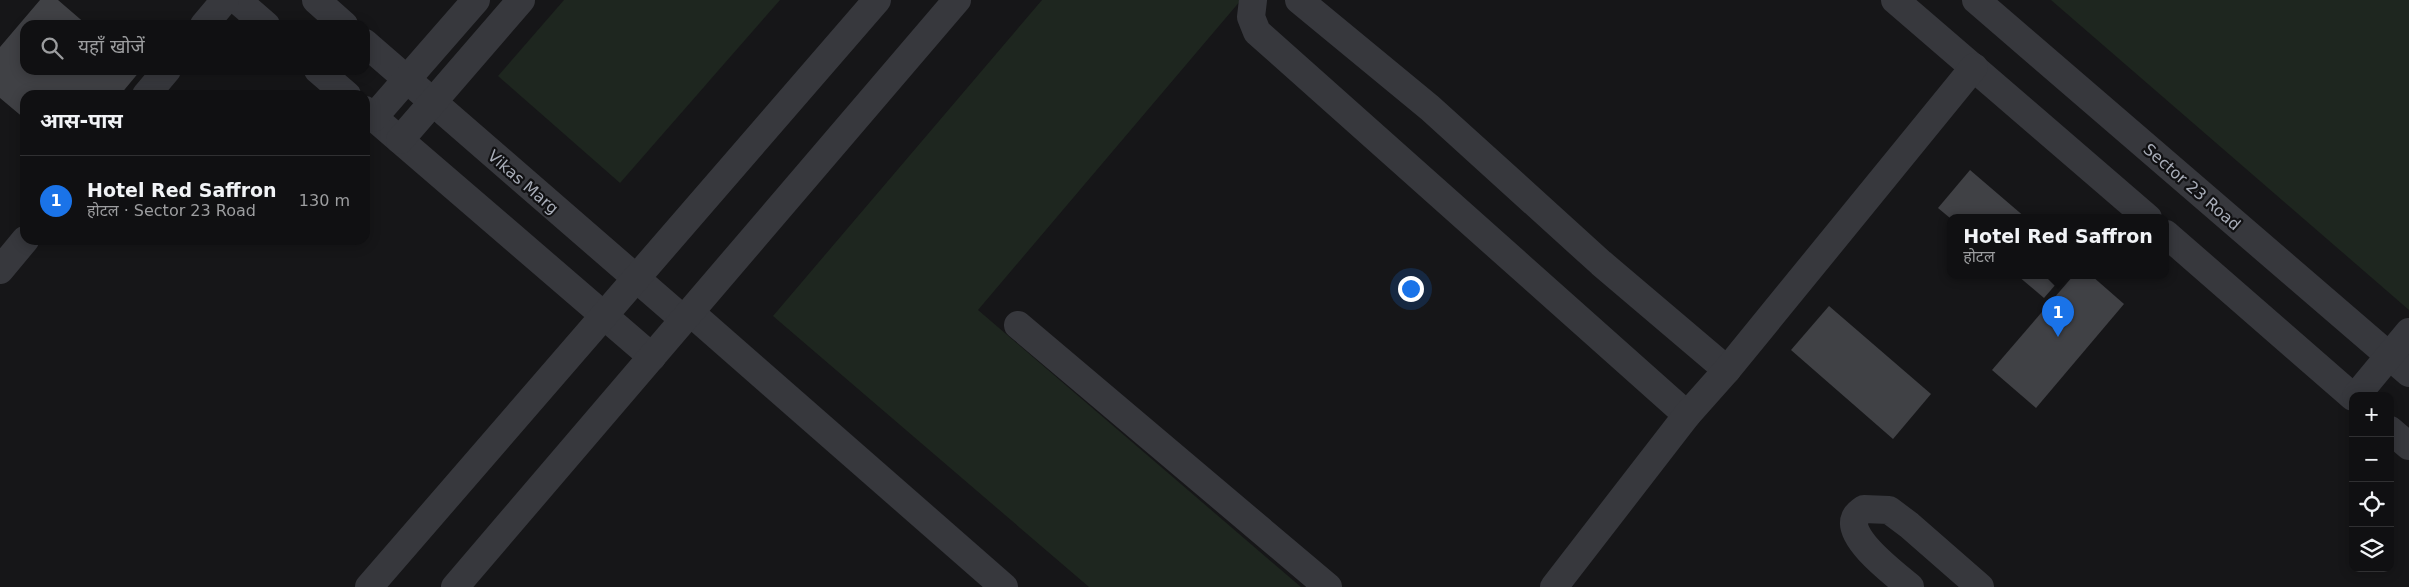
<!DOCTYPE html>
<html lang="hi">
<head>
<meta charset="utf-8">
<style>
	body { margin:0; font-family:"DejaVu Sans","Noto Sans Devanagari",sans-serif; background:#19191b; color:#f1f3f6 }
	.controls { position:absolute; right:15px; bottom:15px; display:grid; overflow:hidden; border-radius:10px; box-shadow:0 2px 12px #0003 }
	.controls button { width:45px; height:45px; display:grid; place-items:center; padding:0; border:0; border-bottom:1px solid #303032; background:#101012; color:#f1f3f6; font:25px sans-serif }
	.you { position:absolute; left:1410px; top:288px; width:18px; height:18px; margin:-12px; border:4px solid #fff; border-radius:50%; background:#1a73e8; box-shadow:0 0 0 8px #1a73e833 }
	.badge { display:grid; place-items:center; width:32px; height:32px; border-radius:50%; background:#1a73e8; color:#fff; font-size:16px; font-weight:700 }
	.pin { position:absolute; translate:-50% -41px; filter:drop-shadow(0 1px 2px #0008) }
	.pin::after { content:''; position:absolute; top:26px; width:18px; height:15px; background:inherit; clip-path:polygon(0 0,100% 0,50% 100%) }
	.popup { position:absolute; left:1947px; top:214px; width:222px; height:65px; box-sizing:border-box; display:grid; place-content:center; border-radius:10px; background:#101012; filter:drop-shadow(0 1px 4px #0005); font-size:16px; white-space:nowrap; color:#9c9d9f }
	.popup b { font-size:19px; color:#f1f3f6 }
	.popup::after { content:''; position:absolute; left:50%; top:100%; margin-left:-10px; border:10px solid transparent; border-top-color:#101012 }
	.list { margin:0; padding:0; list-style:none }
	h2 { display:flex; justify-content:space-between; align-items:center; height:65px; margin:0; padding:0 20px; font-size:21px }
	h2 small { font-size:16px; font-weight:400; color:#9c9d9f }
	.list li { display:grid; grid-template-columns:32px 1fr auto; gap:15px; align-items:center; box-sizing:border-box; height:90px; padding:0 20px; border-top:1px solid #303032 }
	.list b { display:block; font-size:19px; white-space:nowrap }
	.list p { margin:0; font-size:16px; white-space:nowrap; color:#9c9d9f }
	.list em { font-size:16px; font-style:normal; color:#9c9d9f }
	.icon { flex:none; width:28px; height:28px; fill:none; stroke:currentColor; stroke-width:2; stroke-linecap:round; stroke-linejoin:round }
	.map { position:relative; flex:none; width:2409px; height:587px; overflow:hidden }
	.search { position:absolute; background:#101012; box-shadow:0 2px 12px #0003; left:20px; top:20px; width:350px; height:55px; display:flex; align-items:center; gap:12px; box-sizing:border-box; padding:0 18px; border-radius:15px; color:#9c9d9f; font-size:19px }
	.panel { position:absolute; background:#101012; box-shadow:0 2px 12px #0003; left:20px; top:90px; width:350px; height:155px; border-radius:15px }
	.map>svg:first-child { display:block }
	.green { fill:#1e261f }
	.building { fill:#404145 }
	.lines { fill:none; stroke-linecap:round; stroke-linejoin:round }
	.minor { stroke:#37383d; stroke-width:28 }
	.labels { text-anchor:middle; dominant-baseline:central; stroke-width:4.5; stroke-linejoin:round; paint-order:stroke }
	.street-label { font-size:16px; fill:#a8adb8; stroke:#111113 }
</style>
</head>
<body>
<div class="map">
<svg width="2409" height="587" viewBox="0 0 2409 587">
	<rect width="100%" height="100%" fill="#161618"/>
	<g class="green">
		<path d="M564,0H780L620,183L498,76Z"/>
		<path d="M1042,0H1241L978,310L1301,587H1089L773,316Z"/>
		<path d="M2051,0H2409V310Z"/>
	</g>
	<g class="building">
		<path d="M40,0H58L87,25H25V70H139L140,71L120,95H25V119L0,98V47Z"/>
		<path d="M1970,170L2026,218H1950L1938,208Z"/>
		<path d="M2018,276H2063L2044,298Z"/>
		<path d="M2073,276H2092L2124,304L2036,408L1992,370Z"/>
		<path d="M1829,306L1931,394L1893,439L1791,350Z"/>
	</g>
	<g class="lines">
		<g class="minor">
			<path d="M237,0L266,25"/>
			<path d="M316,0L344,25"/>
			<path d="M1253,0L1251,17L1257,32L1687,415"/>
			<path d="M1299,0L1430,108L1601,263L1727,370"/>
			<path d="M1895,0L2148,218"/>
			<path d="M1976,0L2409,373"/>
			<path d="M204,25L225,0"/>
			<path d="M365,43L683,319"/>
			<path d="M318,70L347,95"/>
			<path d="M146,95L167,70"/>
			<path d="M365,110L652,357"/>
			<path d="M373,118L476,0"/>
			<path d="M400,140L521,0"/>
			<path d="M2166,234L2353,397"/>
			<path d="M0,270L25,240"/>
			<path d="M690,312L1004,587"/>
			<path d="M1018,325L1328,587"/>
			<path d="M2356,396L2409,332"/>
			<path d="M2390,430L2409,446"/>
			<path d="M369,587L877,0"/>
			<path d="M455,587L957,0"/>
			<path d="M1554,587L1687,415L1727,370L1974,67"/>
			<path d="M1910,587C1896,575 1846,538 1855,518C1856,515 1861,511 1864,509L1889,510L1909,525L1980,587"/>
		</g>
	</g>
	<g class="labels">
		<g class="street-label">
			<text transform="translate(523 182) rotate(41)">Vikas Marg</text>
			<text transform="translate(2192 187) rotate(41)">Sector 23 Road</text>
		</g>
	</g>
</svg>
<div class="controls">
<button>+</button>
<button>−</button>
<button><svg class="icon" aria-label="locate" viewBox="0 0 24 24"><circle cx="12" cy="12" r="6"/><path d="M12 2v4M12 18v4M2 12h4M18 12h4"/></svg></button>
<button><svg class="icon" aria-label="layers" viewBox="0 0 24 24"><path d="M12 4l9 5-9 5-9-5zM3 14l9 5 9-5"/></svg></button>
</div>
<div class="you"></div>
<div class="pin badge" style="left:2058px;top:337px">1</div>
<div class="popup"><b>Hotel Red Saffron</b>होटल</div>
<div class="search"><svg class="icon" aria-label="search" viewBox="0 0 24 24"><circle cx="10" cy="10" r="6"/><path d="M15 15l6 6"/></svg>यहाँ खोजें</div>
<section class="panel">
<h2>आस-पास<small></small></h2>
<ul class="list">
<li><span class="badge">1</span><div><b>Hotel Red Saffron</b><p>होटल · Sector 23 Road</p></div><em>130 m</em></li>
</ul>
</section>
</div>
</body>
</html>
